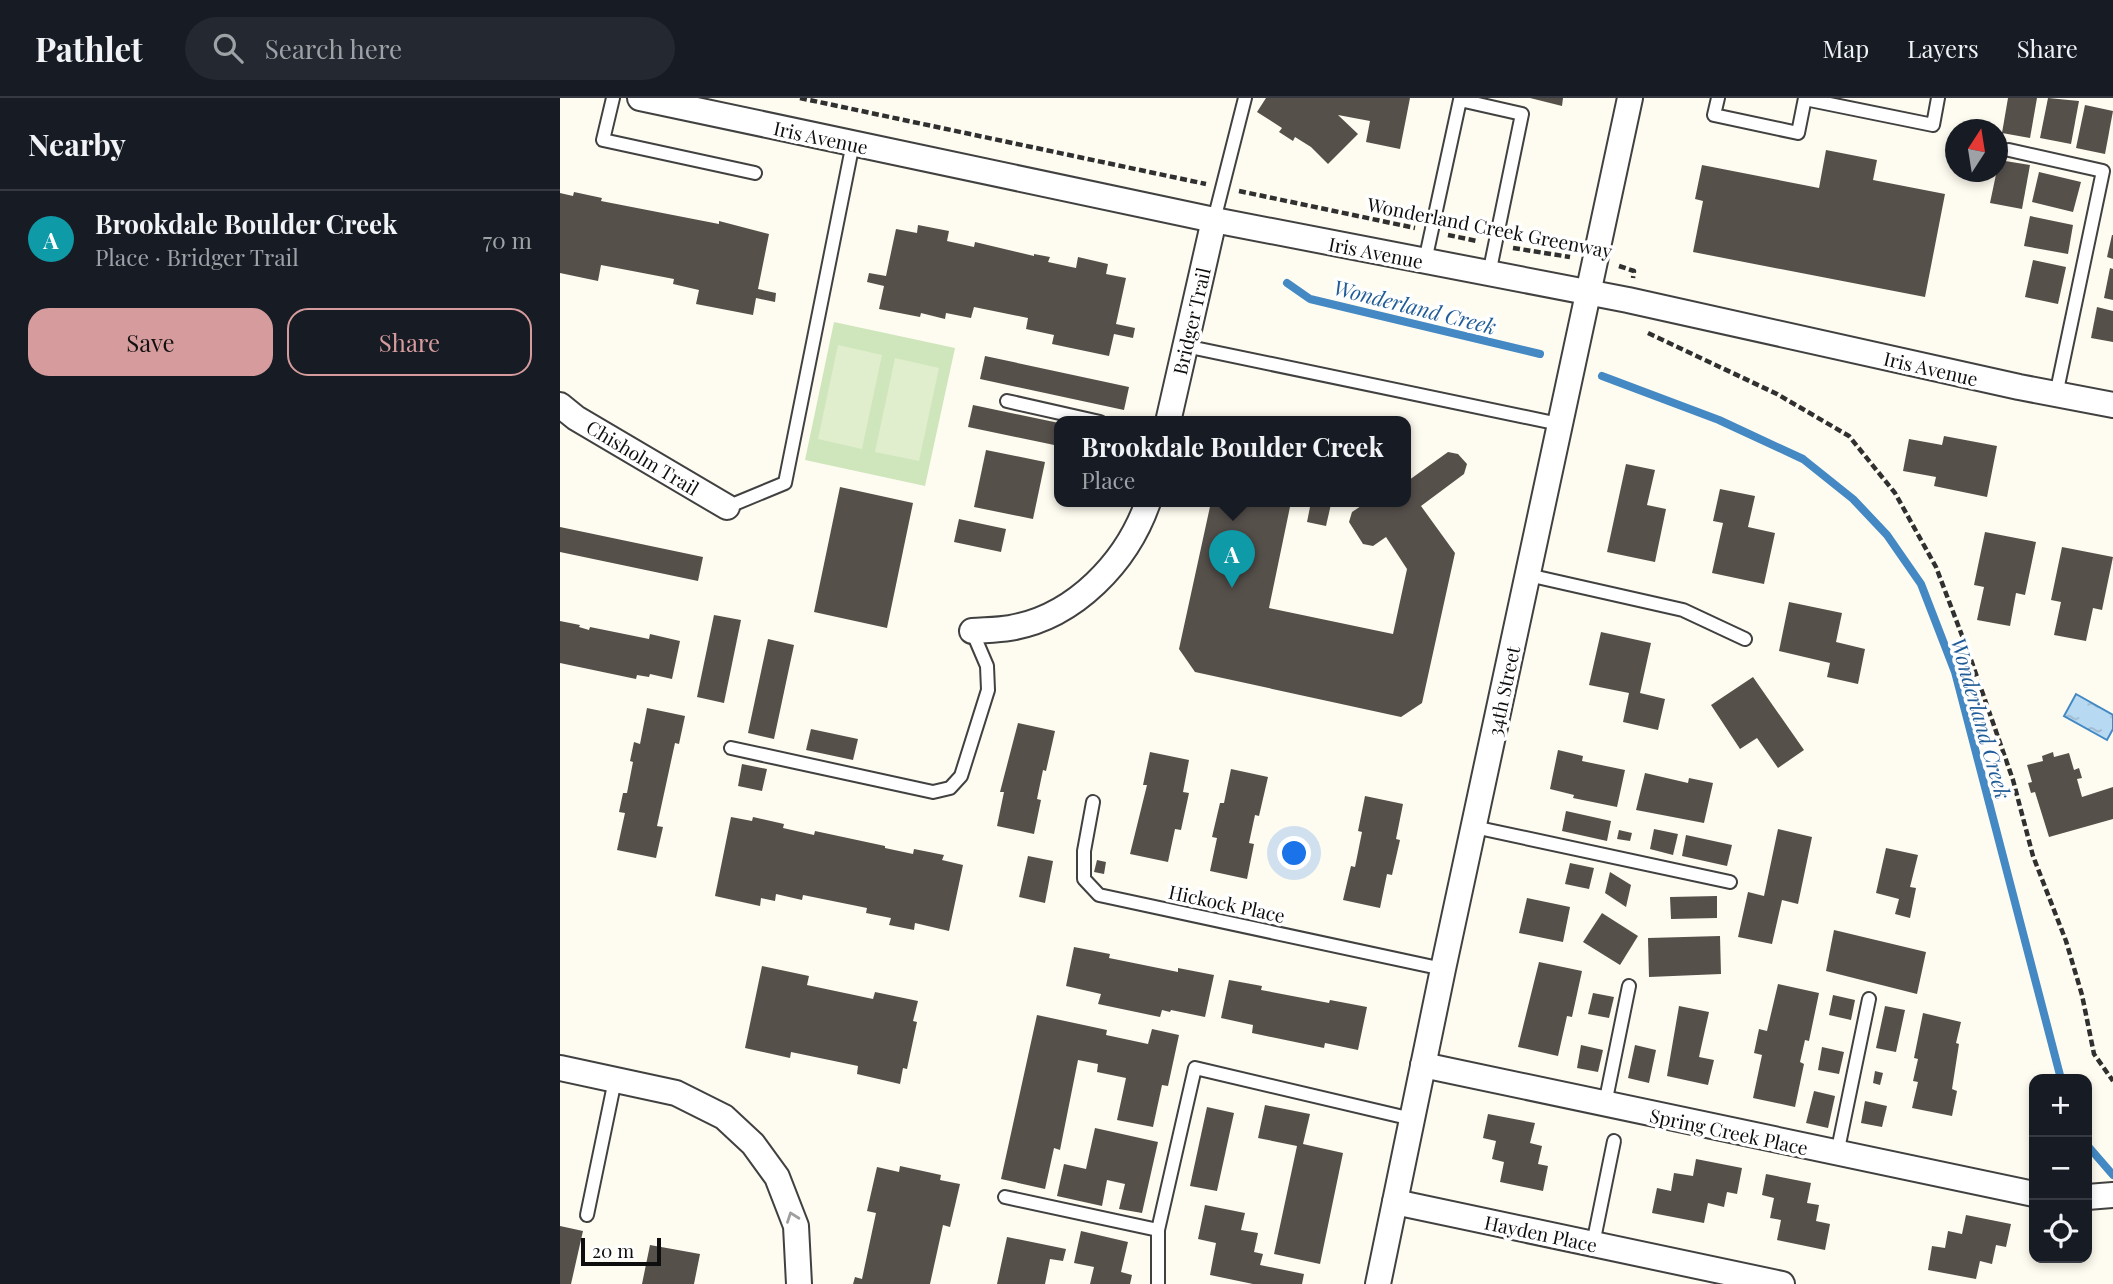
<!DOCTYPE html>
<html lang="en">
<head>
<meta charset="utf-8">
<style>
	body { margin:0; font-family:"Playfair Display",serif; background:#242831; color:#f1f3f6 }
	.controls { position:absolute; right:21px; bottom:21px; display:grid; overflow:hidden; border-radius:14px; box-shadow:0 4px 10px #0003 }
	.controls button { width:63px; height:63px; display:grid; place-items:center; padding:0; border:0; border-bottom:2px solid #363941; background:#171b24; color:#f1f3f6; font:35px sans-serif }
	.compass { position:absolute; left:1385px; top:21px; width:63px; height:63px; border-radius:50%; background:#171b24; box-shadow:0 4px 10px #0003; rotate:12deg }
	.scale { position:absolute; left:21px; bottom:18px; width:80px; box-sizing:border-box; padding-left:7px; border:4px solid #0e0e0e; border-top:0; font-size:19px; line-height:24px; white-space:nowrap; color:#0e0e0e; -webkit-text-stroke:5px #fff; paint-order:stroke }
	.you { position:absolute; left:735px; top:756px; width:24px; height:24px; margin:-18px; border:5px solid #fff; border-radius:50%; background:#1a73e8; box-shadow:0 0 0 10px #1a73e833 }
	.badge { display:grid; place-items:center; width:46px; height:46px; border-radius:50%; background:#d69c9d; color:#fff; font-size:23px; font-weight:700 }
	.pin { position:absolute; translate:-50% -58px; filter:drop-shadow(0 2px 4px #0008) }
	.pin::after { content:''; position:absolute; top:37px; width:24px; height:21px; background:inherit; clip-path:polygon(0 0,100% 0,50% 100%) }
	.popup { position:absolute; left:494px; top:318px; width:357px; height:91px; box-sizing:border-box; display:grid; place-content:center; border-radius:14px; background:#171b24; filter:drop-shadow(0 2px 5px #0005); font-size:23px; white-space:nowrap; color:#9ea1a6 }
	.popup b { font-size:26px; color:#f1f3f6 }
	.popup::after { content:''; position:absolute; left:50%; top:100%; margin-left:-14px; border:14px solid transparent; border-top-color:#171b24 }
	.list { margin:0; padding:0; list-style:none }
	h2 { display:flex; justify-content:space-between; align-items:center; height:91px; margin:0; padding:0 28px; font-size:30px }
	h2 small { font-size:23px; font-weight:400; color:#9ea1a6 }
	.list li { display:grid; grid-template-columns:46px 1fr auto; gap:21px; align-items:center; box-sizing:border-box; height:98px; padding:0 28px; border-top:2px solid #363941 }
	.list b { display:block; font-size:26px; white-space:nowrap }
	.list p { margin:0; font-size:23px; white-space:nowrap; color:#9ea1a6 }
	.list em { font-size:23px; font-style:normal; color:#9ea1a6 }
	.actions { display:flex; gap:14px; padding:21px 28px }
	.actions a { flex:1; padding:16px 0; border:2px solid #d69c9d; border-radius:21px; text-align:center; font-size:24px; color:#d69c9d }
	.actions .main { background:#d69c9d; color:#111 }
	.icon { flex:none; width:38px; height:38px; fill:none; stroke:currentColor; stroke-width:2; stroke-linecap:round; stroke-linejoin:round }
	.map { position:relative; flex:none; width:1553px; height:1186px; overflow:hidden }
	header { display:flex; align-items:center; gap:42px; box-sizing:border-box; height:98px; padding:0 35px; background:#171b24; border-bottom:2px solid #363941 }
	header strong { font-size:33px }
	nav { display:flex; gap:38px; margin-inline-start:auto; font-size:24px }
	.search { width:490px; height:63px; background:#242831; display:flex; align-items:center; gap:18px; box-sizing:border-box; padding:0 24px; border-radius:38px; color:#9ea1a6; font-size:26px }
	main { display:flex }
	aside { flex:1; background:#171b24 }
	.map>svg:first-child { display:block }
	.park { fill:#cfe6bc }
	.pitch { fill:#e0eecd }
	.water { fill:url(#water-ripples); stroke:#4489c3; stroke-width:2 }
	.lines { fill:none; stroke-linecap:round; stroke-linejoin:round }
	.stream { stroke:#4489c3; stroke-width:8 }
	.building { fill:#56504b }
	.lane-casing { stroke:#414141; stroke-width:16 }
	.street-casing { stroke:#414141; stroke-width:28 }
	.path { stroke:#303030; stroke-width:4.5; stroke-dasharray:7 3.5; stroke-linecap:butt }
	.lane { stroke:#fff; stroke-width:12 }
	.street { stroke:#fff; stroke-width:24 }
	.oneway { stroke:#9f9f9f }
	.labels { text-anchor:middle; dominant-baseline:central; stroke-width:7; stroke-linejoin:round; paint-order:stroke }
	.street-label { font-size:19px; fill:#0e0e0e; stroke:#fff }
	.water-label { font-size:21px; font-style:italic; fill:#205c97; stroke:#fff }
</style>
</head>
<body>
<header>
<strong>Pathlet</strong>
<div class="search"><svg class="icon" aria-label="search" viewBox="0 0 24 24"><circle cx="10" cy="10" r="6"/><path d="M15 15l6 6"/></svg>Search here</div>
<nav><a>Map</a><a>Layers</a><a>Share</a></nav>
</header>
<main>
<aside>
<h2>Nearby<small></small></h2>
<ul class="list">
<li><span class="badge" style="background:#0f9aa8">A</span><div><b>Brookdale Boulder Creek</b><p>Place · Bridger Trail</p></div><em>70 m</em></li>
</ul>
<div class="actions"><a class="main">Save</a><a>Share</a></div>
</aside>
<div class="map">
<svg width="1553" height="1186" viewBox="0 0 1553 1186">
	<defs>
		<pattern id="water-ripples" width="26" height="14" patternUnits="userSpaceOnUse" patternTransform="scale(1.75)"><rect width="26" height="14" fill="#b8d9f2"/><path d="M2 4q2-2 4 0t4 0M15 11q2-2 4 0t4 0" fill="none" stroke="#9db9ce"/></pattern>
	</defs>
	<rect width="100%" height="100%" fill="#fefcf0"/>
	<path class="park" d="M274,224L395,250L365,388L245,362Z"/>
	<g class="pitch">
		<path d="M278,247L322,257L302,351L258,341Z"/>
		<path d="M335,260L379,270L359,363L315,354Z"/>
	</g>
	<path class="water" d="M1516,596L1553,617V631L1547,642L1504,618Z"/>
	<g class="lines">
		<g class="stream">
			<path d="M727,185L750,201L980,256"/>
			<path d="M1042,278L1159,322L1243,361L1293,401L1327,437L1361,486L1395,574L1501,981"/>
			<path d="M1527,1047L1553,1077"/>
		</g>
	</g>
	<g class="building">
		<path d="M706,0H850L840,51L806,44L810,23L778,17L798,36L768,66L751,49L735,39L733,43L719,34L722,30L697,14Z"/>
		<path d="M970,0H1003L1002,8Z"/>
		<path d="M1448,0H1477L1470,40L1442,35Z"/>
		<path d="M1488,0L1519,3L1511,46L1480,40Z"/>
		<path d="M1525,7L1553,13L1545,56L1516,50Z"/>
		<path d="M1266,52L1317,62L1313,82L1385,96L1365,199L1133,154L1143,103L1135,101L1142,67L1259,90Z"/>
		<path d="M1439,62L1470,67L1462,111L1430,105Z"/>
		<path d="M1479,74L1521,84L1513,114L1472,104Z"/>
		<path d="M14,94L42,100L41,103L159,126V123L209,136L198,191L216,195L215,204L196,200L193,217L136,206L139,192L113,186L114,181L41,167L38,183L0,175V95L13,98Z"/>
		<path d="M1470,118L1513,127L1508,156L1464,148Z"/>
		<path d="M358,127L389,133L387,143L414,149L415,144L474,158V156L490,159L488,164L516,170L518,159L548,166L546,176L566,180L556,226L575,230L573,240L554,236L549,258L492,246L494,237L466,231L468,220L414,209L411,220L386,215L385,221L361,215L360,219L319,211L324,188L307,184L309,175L326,178L336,131L357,135Z"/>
		<path d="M1552,137H1553V161L1547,159Z"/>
		<path d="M1473,162L1506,169L1498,206L1465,199Z"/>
		<path d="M1550,170L1553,171V202L1544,200Z"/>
		<path d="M1537,209L1553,213V244L1531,240Z"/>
		<path d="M425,258L569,289L564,312L420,281Z"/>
		<path d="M413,307L499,325V348L408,329Z"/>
		<path d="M1384,338L1437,348L1427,399L1374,388L1376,379L1343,373L1349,341L1382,347Z"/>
		<path d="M426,352L485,364L473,421L414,409Z"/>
		<path d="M888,354L898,356L907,366L904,376L861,408L895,455L862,605L841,619L635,574L619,551L651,404H731L709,510L833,536L847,471L826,439L813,448L803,446L789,424L792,414L804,406L803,404H845V385Z"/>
		<path d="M1066,366L1095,372L1087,407L1106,411L1095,464L1047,454Z"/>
		<path d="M280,389L353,405L327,530L254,514Z"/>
		<path d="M1160,391L1195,398L1188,429L1215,435L1204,486L1152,475L1163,425L1153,423Z"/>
		<path d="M751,404L771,406L766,428L747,424Z"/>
		<path d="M399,421L446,431L441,454L394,444Z"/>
		<path d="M0,429L143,459L138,483L0,454Z"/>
		<path d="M1425,434L1476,444L1465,497L1456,495L1450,528L1417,522L1424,489L1414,487Z"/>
		<path d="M1502,449L1553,459L1542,512L1533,510L1526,543L1494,537L1501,504L1491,502Z"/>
		<path d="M1229,504L1282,515L1276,544L1305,551L1298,586L1267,579L1270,565L1219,553Z"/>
		<path d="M154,517L181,522L164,605L137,599Z"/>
		<path d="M0,523L20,527L19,529L29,532L30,529L89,541L90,536L120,543L112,581L90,576L89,579L77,577L76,581L0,565Z"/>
		<path d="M1041,534L1091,545L1080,595L1105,601L1098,632L1063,624L1069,595L1029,587Z"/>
		<path d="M208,541L234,547L214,641L188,635Z"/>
		<path d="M1193,579L1244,652L1218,670L1197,640L1180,651L1151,607Z"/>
		<path d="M87,610L125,618L119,646L115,645L97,728L103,729L96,760L57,752L65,715L59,714L63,695H67L73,664L70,663L74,644L80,646Z"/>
		<path d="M458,625L495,633L486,673L483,672L477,701L481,702L474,736L437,728L444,694H440Z"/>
		<path d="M251,631L298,641L293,662L246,652Z"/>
		<path d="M998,652L1023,658L1022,663L1065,672L1057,709L1013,700L1014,697L990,691Z"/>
		<path d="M590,654L629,662L623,694L629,695L621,732L615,731L608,764L570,756L587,687H583Z"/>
		<path d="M1493,654L1494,659L1509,655L1514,672L1519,670L1522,680L1517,681L1522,699L1553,689V721L1489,739L1475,694L1471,695L1468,685L1472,684L1467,667L1483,663L1482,658Z"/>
		<path d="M182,666L207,671L202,693L178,688Z"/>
		<path d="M671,671L708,679L699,718L695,717L689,745L694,746L687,781L650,773L657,740L652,739L660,705H664Z"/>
		<path d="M1085,675L1128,685L1129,680L1153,685L1144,725L1076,712Z"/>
		<path d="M805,698L843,706L836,741L840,742L832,777L827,776L820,810L783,802L791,768L795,769L802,734L798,733Z"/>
		<path d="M1006,713L1051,723L1047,743L1002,733Z"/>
		<path d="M171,719L192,723L193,719L224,726L223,730L254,737L255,733L325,748V750L353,756L354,751L384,757L382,762L403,767L389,833L355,825L354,832L329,827L331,820L306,815L307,810L243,797L242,802L216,796L215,803L201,800L200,808L155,798Z"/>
		<path d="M1094,731L1118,736L1113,757L1090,751Z"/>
		<path d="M1218,731L1252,739L1238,806L1222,802L1212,846L1178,839L1188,794L1204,798Z"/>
		<path d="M1059,732L1072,735L1070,743L1057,741Z"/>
		<path d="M1126,737L1172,747L1167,768L1122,758Z"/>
		<path d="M1326,750L1358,757L1350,789L1356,790L1350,820L1335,816L1339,801L1316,795Z"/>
		<path d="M468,758L493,763L485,805L459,799Z"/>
		<path d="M537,762L546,764L544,776L534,774Z"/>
		<path d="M1010,765L1034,770L1029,791L1005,786Z"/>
		<path d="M1050,774L1071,787L1066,809L1045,795Z"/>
		<path d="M1157,798V820L1111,821L1110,799Z"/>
		<path d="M967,800L1010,809L1003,844L959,835Z"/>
		<path d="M1042,815L1078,838L1060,867L1023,844Z"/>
		<path d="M1274,832L1366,854L1357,896L1266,873Z"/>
		<path d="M1160,838L1161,876L1089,879L1088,840Z"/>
		<path d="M514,849L550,856L549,860L618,874V870L654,877L645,919L611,912L610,914L602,912L600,919L538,906L541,896L506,888Z"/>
		<path d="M979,864L1022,873L1012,919L1007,918L998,958L958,949Z"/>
		<path d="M202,868L249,878L247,887L313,901L315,894L358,903L353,923L357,924L347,971L343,970L340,986L297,976L298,968L231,954L230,960L185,950Z"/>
		<path d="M669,882L702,888L701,892L769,905L770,902L807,909L798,952L765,945L764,950L692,935L693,927L661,920Z"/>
		<path d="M1218,886L1259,895L1249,943L1245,942L1240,964L1244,966L1235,1009L1193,1000L1202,957L1194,955L1199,931L1207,933Z"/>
		<path d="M1033,895L1054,899L1049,920L1028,916Z"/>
		<path d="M1273,897L1295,902L1291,922L1269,917Z"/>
		<path d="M1119,908L1149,914L1139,959L1154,962L1148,987L1107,978Z"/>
		<path d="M1325,908L1345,912L1336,954L1316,950Z"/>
		<path d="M1363,915L1401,924L1396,945L1399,946L1392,991L1397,993L1392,1018L1352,1010L1358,984L1353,983L1358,961L1354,960Z"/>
		<path d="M477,917L547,932L546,937L588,946L592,931L619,937L608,988L602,987L593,1029L557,1022L566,980L537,974L538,966L518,962L500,1052L494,1050L485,1091L441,1081Z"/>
		<path d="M1021,947L1043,952L1038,974L1017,970Z"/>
		<path d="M1075,947L1096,952L1089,985L1068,980Z"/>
		<path d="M1262,949L1284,954L1279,976L1258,972Z"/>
		<path d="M1315,973L1323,975L1320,987L1313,985Z"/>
		<path d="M1254,993L1275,998L1268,1030L1246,1025Z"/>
		<path d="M1305,1003L1327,1008L1322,1029L1301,1025Z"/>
		<path d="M705,1007L750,1016L743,1046L783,1055L760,1166L714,1156L737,1048L698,1040Z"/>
		<path d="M647,1009L674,1015L657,1093L630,1088Z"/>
		<path d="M928,1016L975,1025L970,1045L982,1048L978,1066L988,1068L983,1093L940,1084L944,1064L932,1061L936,1043L923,1040Z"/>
		<path d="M535,1030L598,1044L582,1115L559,1111L565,1086L547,1082L542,1108L497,1098L504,1066L526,1071Z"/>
		<path d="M1136,1061L1182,1070L1177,1096L1167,1094L1164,1109L1148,1105L1144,1125L1092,1115L1097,1090L1111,1093L1114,1075L1133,1078Z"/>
		<path d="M340,1068L381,1077L380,1082L400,1086L390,1129L383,1127L370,1186H293L295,1179L302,1181L316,1115L307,1113L317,1069L339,1074Z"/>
		<path d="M1206,1076L1251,1085L1247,1105L1259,1107L1256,1123L1270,1126L1265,1152L1217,1142L1221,1122L1210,1120L1214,1100L1202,1097Z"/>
		<path d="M645,1107L685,1115L681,1132L698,1135L694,1154L703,1156L700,1167L744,1176L742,1186H693L650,1177L656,1145L638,1141Z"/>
		<path d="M1406,1117L1451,1126L1446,1149L1436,1147L1432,1166L1420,1163L1416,1181L1368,1172L1372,1148L1385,1150L1388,1133L1402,1136Z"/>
		<path d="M0,1128L23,1133L11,1186H0Z"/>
		<path d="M521,1133L568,1144L561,1174L572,1177L570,1186H530L534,1169L514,1165Z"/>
		<path d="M447,1139L506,1151L503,1163L490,1161L485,1186H437Z"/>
		<path d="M90,1147L140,1156L134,1186H82Z"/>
	</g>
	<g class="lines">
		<defs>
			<g id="lane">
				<path d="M53,0L43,42L195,75"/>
				<path d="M1158,0L1154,17L1238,35L1245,0"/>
				<path d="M1245,1L1373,27L1378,0"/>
				<path d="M1449,52L1543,73L1496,297"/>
				<path d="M654,122L685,0"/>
				<path d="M865,163L900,2L962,16L929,176"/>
				<path d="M625,248L999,326"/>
				<path d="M447,303L540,324"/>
				<path d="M167,409L225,385L293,45"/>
				<path d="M968,477L1123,512L1185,541"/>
				<path d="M171,650L373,694L390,690L401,678L428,592L427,568L412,533"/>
				<path d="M533,704L524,753V781L539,797L883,871"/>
				<path d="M914,729L1170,784"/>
				<path d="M1045,1006L1069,888"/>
				<path d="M1277,1056L1309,901"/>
				<path d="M445,1099L598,1132L635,970L852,1021"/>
				<path d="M27,1117L55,982"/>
				<path d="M1033,1146L1054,1043"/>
				<path d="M598,1186V1132"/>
			</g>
			<g id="street">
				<path d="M80,0L654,122L1068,202L1459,289L1553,307"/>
				<path d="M0,307L16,320L167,409"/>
				<path d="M608,324L654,122"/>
				<path d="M412,533C425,532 438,532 450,530C515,519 567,464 588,404"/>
				<path d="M863,967L1474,1096"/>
				<path d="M0,970L116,995L164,1019L193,1046L217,1079L236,1128L239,1186"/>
				<path d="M1527,1099L1553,1097"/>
				<path d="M835,1104L1222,1186"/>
				<path d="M818,1186L883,871L1070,0"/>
			</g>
		</defs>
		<use href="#lane" class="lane-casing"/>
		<use href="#street" class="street-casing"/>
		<g class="path">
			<path d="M240,0L646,86"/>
			<path d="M679,93L855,130"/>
			<path d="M888,137L917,143"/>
			<path d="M953,150L1010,159"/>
			<path d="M1059,168L1074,173L1073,180"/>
			<path d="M1088,235L1217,296L1289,338L1335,395L1376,469L1409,556L1453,682L1473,758L1506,843L1522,897L1534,956L1553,983"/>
		</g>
		<use href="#lane" class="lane"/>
		<use href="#street" class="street"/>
	</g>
	<defs><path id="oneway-chevron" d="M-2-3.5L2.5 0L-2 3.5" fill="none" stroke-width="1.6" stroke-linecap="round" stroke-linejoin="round" transform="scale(1.75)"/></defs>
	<use class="oneway" href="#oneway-chevron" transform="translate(232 1119) rotate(-110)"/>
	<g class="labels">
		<g class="street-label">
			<text transform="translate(261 39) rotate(12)">Iris Avenue</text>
			<text transform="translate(930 129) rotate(11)">Wonderland Creek Greenway</text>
			<text transform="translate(816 154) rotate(11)">Iris Avenue</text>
			<text transform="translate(631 223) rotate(-77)">Bridger Trail</text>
			<text transform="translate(1371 270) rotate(13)">Iris Avenue</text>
			<text transform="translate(83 359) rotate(31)">Chisholm Trail</text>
			<text transform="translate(943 593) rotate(-78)">34th Street</text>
			<text transform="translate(667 805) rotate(12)">Hickock Place</text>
			<text transform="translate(1169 1033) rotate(12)">Spring Creek Place</text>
			<text transform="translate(981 1135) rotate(12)">Hayden Place</text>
		</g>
		<g class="water-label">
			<text transform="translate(855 208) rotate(14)">Wonderland Creek</text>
			<text transform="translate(1422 620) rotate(74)">Wonderland Creek</text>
		</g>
	</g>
</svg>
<div class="controls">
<button>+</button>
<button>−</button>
<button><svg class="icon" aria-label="locate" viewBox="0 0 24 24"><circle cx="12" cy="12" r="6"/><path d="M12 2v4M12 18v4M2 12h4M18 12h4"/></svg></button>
</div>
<svg class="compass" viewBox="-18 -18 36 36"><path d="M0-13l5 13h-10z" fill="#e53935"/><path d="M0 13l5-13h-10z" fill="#9ea1a6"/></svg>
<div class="scale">20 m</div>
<div class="you"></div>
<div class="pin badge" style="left:672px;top:490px;background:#0f9aa8">A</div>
<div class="popup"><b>Brookdale Boulder Creek</b>Place</div>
</div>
</main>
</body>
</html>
